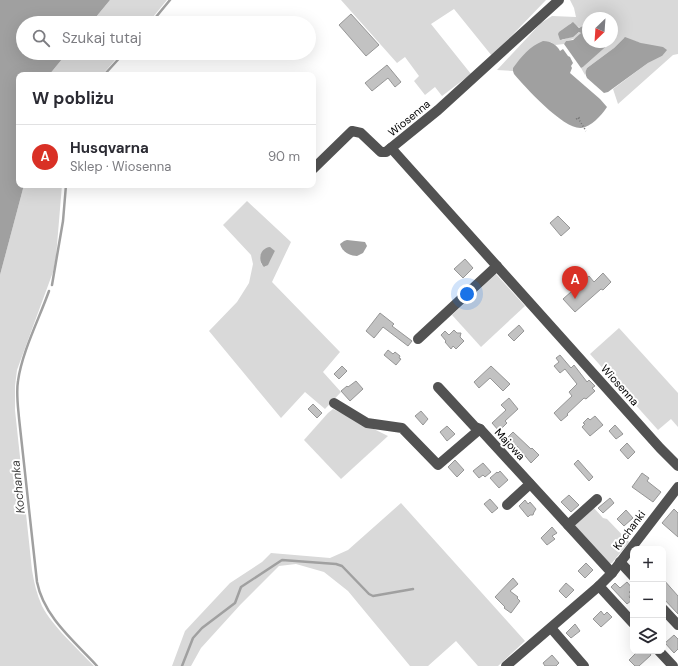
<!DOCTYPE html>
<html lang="pl">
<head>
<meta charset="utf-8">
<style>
	body { margin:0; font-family:"DM Sans",sans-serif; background:#f2f2f3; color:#2b2b33 }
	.controls { position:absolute; right:12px; bottom:12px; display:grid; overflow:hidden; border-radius:8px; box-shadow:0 4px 16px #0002 }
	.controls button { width:36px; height:36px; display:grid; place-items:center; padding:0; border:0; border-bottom:1px solid #e1e1e2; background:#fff; color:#2b2b33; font:20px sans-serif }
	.compass { position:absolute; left:582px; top:12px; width:36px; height:36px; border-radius:50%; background:#fff; box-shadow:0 4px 16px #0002; rotate:205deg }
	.you { position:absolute; left:467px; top:294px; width:14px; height:14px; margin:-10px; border:3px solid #fff; border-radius:50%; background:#1a73e8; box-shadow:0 0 0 6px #1a73e833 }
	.badge { display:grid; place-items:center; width:26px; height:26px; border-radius:50%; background:#d93025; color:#fff; font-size:13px; font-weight:700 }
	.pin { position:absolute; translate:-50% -33px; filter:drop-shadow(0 1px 2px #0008) }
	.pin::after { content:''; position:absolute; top:21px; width:14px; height:12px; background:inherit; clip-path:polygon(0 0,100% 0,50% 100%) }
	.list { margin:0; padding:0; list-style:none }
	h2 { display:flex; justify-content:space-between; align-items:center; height:52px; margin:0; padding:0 16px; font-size:17px }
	h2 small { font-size:13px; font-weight:400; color:#7c7c81 }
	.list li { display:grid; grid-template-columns:26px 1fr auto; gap:12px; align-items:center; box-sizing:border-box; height:64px; padding:0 16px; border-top:1px solid #e1e1e2 }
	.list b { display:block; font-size:15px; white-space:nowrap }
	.list p { margin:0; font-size:13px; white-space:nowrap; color:#7c7c81 }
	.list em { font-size:13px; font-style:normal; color:#7c7c81 }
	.icon { flex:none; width:22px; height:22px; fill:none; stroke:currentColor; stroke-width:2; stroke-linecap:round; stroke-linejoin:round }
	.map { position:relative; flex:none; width:678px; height:666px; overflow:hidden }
	.search { position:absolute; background:#fff; box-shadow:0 4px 16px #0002; left:16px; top:16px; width:300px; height:44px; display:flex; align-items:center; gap:10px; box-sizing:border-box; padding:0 14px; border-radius:22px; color:#7c7c81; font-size:15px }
	.panel { position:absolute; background:#fff; box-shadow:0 4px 16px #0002; left:16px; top:72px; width:300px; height:116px; border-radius:8px }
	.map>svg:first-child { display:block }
	.green { fill:#d9d9d9; fill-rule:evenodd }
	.water { fill:#a0a0a0 }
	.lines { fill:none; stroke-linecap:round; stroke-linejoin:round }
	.stream { stroke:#a0a0a0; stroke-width:2.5 }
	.building { fill:#c2c2c2; stroke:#969696 }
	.path { stroke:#747474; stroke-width:1.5; stroke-dasharray:1 2; stroke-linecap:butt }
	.minor { stroke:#525252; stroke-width:10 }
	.labels { text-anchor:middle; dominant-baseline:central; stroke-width:4; stroke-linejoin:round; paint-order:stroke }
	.street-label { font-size:11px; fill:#000; stroke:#fff }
	.water-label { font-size:12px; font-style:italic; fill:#414141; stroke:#fff }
</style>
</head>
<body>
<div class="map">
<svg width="678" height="666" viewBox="0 0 678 666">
	<rect width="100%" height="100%" fill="#fff"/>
	<g class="green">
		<path d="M110,0H167L148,23H91Z"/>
		<path d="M341,0H546L492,56L454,9L431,24L471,74L442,96L435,87L425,95L414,81L419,76L405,57L397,63Z"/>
		<path d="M570,0H678V54L673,55L618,104L613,89L648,63L662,56L641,43L624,38L614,48L587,68L585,75L581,68L583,67L616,37L612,33V18H588V27L583,26L581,28L571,23L566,29L562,30V40L573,36L580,32L581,33C578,38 572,40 566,41L564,44L555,45L551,42L513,68V71L497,70L541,23L552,16L576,17L574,8Z"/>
		<path d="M67,53H121L102,75H49Z"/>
		<path d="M24,185H62L56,257L53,272L17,370L15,386V410L32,570C34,583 37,595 42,606C53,627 78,649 94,666H0V275Z"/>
		<path d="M247,201L291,242L272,282L340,352L323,372L341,392L325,409L305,392L281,418L209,331L237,302L249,283L253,264L251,255L223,225ZM263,251H275L270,261L265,267L261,264L260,257Z"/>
		<path d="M496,274L525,306L481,347L452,315Z"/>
		<path d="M619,328L678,393V427L671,419L658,430L590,354Z"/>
		<path d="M333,409L388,436L341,479L304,440L328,413Z"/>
		<path d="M401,503L525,641L498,666H478L456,641L428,666H410L348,591L324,572L296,564L279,566L241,604L201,648L191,666H172L185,631L230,583L262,562L271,553L330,558L348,550Z"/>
		<path d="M593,507L603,518L607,519L629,542L612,563L608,564L575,526V523Z"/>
	</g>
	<g class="water">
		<path d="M0,0H110L91,23H23V53H67L49,75H19V185H24L0,275Z"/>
		<path d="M573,22L579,28L583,26L588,27V42H611L583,67L581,68L564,44L566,41L573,40L581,33L579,32L573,37L560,40L558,34L559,32Z"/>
		<path d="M625,37L641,43L663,47L667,50L662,56L648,63L608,92L604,93L587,78C585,74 585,72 587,68L614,48Z"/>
		<path d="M543,41C551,41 557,45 560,51L563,49L568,56L570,57L573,63L571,66L572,68L570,73L600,99L607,107C601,116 591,127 581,128C563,129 525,87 514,74L513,71V68C521,57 530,46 543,41Z"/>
		<path d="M347,240L365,242L367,246L363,253L357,256C350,256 342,252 340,244L344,241Z"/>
		<path d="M270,247L275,251L268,265L264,267C257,260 260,248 270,247Z"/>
	</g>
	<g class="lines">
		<g class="stream">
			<path d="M151,23L170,0"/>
			<path d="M104,75L124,53"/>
			<path d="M52,285L63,221L66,185"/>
			<path d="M49,291C39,319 22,352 18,381C16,393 18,406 19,418L37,582C44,617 74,641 97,666"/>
			<path d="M182,666L193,638L202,628L235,603L241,587L282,560L336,564L342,566L369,594L373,596L413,589"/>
		</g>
	</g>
	<g class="building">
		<path d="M351,14L379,45L366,56L339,25Z"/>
		<path d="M387,65L401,82L395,87L388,78L372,91L365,83Z"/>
		<path d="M558,216L570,228L561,236L550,223Z"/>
		<path d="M465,259L473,268L463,278L454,269Z"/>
		<path d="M603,273L611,282L603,290L601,289L575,312L563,299L589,276L594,282Z"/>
		<path d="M380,313L394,324L392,326L412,341L408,346L383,327L374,338L366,331Z"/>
		<path d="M519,325L524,331L514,341L508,335Z"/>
		<path d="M454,330L457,333H461L460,337L464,341L456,349L453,346L451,349L445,342L446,341L441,335L445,331L449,335Z"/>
		<path d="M388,350L393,354L395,352L400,356L399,358L401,359L396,365L384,355Z"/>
		<path d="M560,355L571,368L574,365L587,382L589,380L595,386L592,388L595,391L586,399L584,398L567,414L568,415L561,421L554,413L572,396L569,392L577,384L565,369L560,373L554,366L559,362L556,358Z"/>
		<path d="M342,366L347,371L339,379L334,374Z"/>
		<path d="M491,366L510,384L503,391L490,378L479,388L474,382Z"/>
		<path d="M356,381L363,389L350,401L341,391L347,386L348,387Z"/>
		<path d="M509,398L518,409L505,421L507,423L499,431L492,423L506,410L501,405Z"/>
		<path d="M313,404L322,413L317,418L308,409Z"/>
		<path d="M421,411L428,419L423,425L415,416Z"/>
		<path d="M595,416L603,425L590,436L582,427L585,424L583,423L588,418L590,420Z"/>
		<path d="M615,425L623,434L616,439L609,431Z"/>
		<path d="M447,426L455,434L447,441L440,432Z"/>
		<path d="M513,432L531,449L532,448L539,455L531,463L517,446L516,447L507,438Z"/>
		<path d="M627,443L635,452L628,459L620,450Z"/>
		<path d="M455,460L464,470L457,477L448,467Z"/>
		<path d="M578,460L593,477L589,481L574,464Z"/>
		<path d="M483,463L491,472L485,477L483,475L479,478L473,471Z"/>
		<path d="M500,471L508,480L499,488L490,478L497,472L498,473Z"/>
		<path d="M642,473L649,478L647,481L661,492L653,502L632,487Z"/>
		<path d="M569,495L579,505L571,512L561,502Z"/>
		<path d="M610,498L614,503L603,513L598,508Z"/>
		<path d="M490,499L498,508L492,513L484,504Z"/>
		<path d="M525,500L528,504L530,502L536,509L534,512L533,515H530L528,517L519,506Z"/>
		<path d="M674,509L678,513V537L662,523Z"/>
		<path d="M626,510L633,518L624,526L617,519Z"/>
		<path d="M552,527L557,533L552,536L555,539L547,545L541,538Z"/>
		<path d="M586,563L593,570L585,578L578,571Z"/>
		<path d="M513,578L518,584L510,591L518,597L517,598L520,601L511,613L504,608L505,607L495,597Z"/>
		<path d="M663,579L678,596V614L663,598Z"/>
		<path d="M627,582L633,589L629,592L631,594L629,597L632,600L627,604L611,587L615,583L620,588Z"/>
		<path d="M566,583L574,590L566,598L559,591Z"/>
		<path d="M601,611L604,615L607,612L612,617L601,627L593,619Z"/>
		<path d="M575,624L580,631L571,638L566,633Z"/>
		<path d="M674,635L678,639V649L674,653L665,643Z"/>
		<path d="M638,651H648L651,655L639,666H635L629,660Z"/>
		<path d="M552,655L559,663L556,666H545L543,663Z"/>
	</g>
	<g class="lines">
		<g class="path">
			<path d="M578,118L586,131"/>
			<path d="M576,119L581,117"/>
		</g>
		<g class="minor">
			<path d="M559,0L438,110L391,148L660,448L678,466"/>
			<path d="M313,169L352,131L361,133L381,152H386L391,148"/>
			<path d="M418,339L497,266"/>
			<path d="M438,387L475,427L480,429"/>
			<path d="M334,403L367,423L402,428L438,465L480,429L612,573"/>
			<path d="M507,505L530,484"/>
			<path d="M568,525L597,499"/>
			<path d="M620,562L633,576"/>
			<path d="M599,586L633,623"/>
			<path d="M663,609L678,625"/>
			<path d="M551,628L584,666"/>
			<path d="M659,651L673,666"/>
			<path d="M506,666L599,586L612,573L678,487"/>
		</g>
	</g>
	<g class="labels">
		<g class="street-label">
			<text transform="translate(409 118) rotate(-39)">Wiosenna</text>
			<text transform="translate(620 385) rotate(48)">Wiosenna</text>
			<text transform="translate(510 444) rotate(47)">Majowa</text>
			<text transform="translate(629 530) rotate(-53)">Kochanki</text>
		</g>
		<g class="water-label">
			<text transform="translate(18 487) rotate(-96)">Kochanka</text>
		</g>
	</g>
</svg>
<div class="controls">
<button>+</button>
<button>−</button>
<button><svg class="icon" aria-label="layers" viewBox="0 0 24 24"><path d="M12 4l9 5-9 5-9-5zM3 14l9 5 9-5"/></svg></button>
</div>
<svg class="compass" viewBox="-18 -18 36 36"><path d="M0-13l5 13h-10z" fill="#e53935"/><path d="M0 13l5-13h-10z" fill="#7c7c81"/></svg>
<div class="you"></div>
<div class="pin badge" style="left:575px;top:299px">A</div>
<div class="search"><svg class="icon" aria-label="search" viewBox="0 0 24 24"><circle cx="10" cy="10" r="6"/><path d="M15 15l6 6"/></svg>Szukaj tutaj</div>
<section class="panel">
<h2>W pobliżu<small></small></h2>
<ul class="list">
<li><span class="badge">A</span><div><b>Husqvarna</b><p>Sklep · Wiosenna</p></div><em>90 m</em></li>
</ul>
</section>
</div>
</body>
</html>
